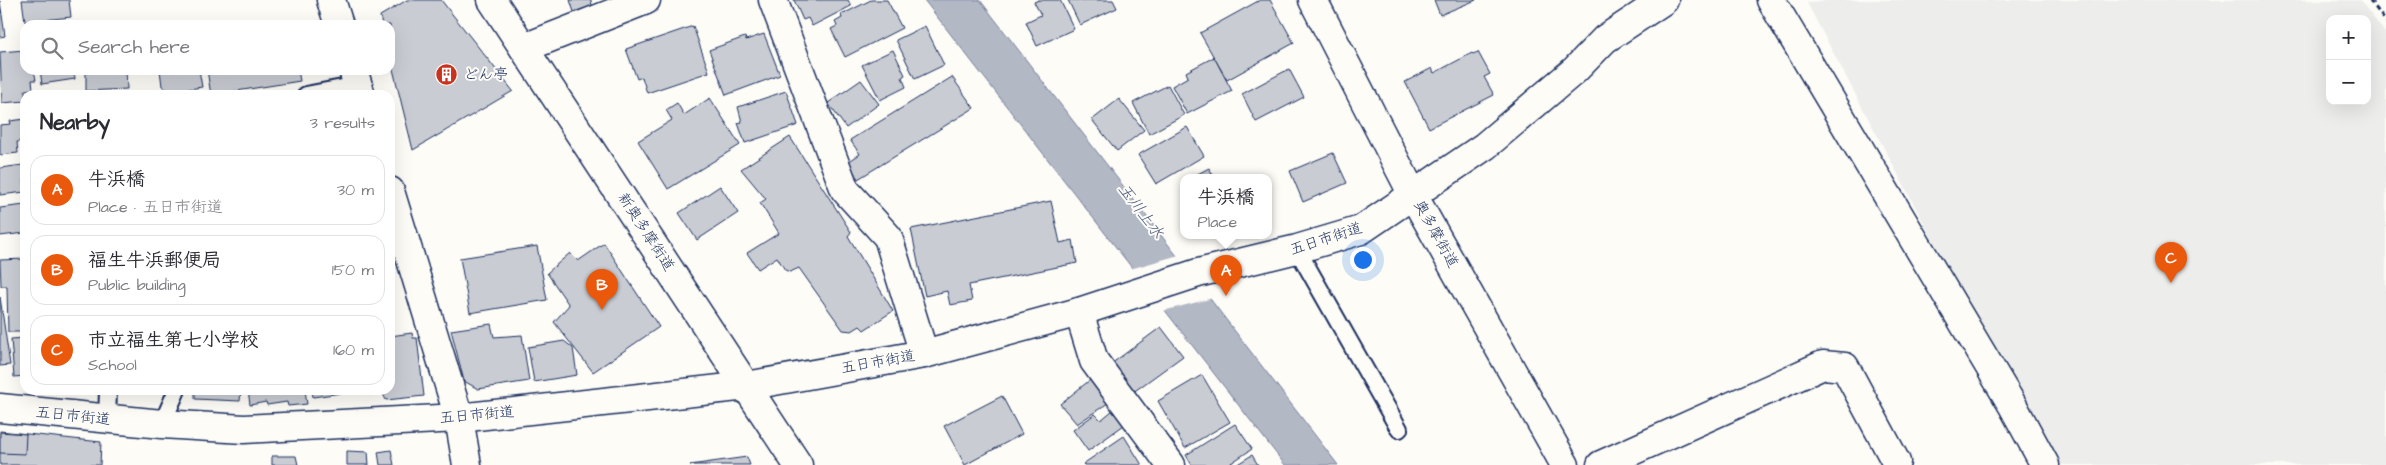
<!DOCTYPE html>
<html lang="en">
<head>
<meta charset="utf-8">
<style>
	body { margin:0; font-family:"Architects Daughter","Klee One",sans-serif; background:#f7f7f7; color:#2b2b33 }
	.controls { position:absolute; right:15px; top:15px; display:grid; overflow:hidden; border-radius:10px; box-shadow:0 5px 20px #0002 }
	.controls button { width:45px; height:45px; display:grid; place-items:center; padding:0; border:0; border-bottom:1px solid #e1e1e2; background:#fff; color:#2b2b33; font:25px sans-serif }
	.you { position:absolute; left:1362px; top:259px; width:18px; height:18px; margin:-12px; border:4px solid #fff; border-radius:50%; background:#1a73e8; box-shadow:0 0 0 8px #1a73e833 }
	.badge { display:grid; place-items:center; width:32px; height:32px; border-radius:50%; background:#ea580c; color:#fff; font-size:16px; font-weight:700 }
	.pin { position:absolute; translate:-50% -41px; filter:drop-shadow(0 1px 2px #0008) }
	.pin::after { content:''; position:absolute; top:26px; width:18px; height:15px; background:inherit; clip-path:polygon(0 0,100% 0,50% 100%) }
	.popup { position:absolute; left:1180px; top:174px; width:92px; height:65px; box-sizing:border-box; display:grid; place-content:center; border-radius:10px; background:#fff; filter:drop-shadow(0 1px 4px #0005); font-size:16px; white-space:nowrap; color:#7c7c81 }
	.popup b { font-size:19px; color:#2b2b33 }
	.popup::after { content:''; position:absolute; left:50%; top:100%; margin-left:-10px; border:10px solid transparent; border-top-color:#fff }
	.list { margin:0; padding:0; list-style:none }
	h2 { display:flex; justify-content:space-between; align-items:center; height:65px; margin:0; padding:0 20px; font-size:21px }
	h2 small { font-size:16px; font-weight:400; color:#7c7c81 }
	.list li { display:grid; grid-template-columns:32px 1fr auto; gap:15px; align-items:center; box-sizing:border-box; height:70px; margin:0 10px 10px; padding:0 10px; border:1px solid #e1e1e2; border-radius:15px }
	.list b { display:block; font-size:19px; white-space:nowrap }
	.list p { margin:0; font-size:16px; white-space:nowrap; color:#7c7c81 }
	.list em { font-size:16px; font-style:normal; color:#7c7c81 }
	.icon { flex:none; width:28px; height:28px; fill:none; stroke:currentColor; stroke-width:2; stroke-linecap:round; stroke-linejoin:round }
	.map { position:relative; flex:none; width:2386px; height:465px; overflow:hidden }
	.search { position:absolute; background:#fff; box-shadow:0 5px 20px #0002; left:20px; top:20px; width:375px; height:55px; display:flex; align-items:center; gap:12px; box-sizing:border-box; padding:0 18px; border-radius:15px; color:#7c7c81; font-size:19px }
	.panel { position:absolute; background:#fff; box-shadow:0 5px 20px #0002; left:20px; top:90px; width:375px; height:305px; border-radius:15px }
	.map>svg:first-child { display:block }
	.built { fill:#edeeec; fill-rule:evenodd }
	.water { fill:#b3b8c5; stroke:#76819c }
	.pier { fill:#fdfcf7 }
	.building { fill:#c9ccd3; stroke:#1b2f5e }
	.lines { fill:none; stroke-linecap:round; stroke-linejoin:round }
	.lane-casing { stroke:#1b2f5e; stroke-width:20 }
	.street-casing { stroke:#1b2f5e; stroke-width:31 }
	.primary-casing { stroke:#1b2f5e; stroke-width:31 }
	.path { stroke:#1b2f5e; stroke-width:3; stroke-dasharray:5 4; stroke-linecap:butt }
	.lane { stroke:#fdfcf7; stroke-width:16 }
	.street { stroke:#fdfcf7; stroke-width:28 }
	.primary { stroke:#fdfcf7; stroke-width:28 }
	.labels { text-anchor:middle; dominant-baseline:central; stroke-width:4; stroke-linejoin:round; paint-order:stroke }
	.poi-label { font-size:15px; fill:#1b2f5e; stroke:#fdfcf7; text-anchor:start }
	.street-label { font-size:15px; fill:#1b2f5e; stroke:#fdfcf7 }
	.water-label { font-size:16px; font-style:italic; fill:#49587d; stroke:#fdfcf7 }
</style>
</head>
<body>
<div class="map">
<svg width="2386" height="465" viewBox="0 0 2386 465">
	<rect width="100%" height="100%" fill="#fdfcf7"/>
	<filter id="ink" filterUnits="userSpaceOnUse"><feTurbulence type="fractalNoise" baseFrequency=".02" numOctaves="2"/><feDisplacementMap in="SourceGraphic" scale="10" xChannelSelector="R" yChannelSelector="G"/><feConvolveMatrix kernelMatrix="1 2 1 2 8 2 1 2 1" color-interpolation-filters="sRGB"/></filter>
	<g filter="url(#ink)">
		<path class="built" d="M1830,0H2360L2386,34V465H2052L1807,3ZM2330,19H2367V101H2330Z"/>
		<path class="water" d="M924,0H980L1338,465H1285Z"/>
		<path class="pier" d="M1179,255L1213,298L1163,311L1130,269Z"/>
		<g class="building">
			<path d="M22,0H69L71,17L25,22Z"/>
			<path d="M407,0H441L513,91L413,150L390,57V25H382L380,16Z"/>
			<path d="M570,0H591L592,6L574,12Z"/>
			<path d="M794,0H848L851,6L812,26L808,18L803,20Z"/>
			<path d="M871,0H887L902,28L845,57L831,29L837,26L835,22L842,18L841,15Z"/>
			<path d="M1039,0H1060L1074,29L1037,46L1026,22L1041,15L1034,2Z"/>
			<path d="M1068,0H1113L1117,8L1080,25Z"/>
			<path d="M1260,0H1270L1294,43L1227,80L1200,33Z"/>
			<path d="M1434,0H1476L1440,15Z"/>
			<path d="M0,1L5,36L0,37Z"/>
			<path d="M693,26L709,72L647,93L642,77L637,79L626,49Z"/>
			<path d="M925,26L944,65L915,79L896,40Z"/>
			<path d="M764,34L780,75L726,95L709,50L745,37L746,40Z"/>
			<path d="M25,50V70H34L36,80H32L33,89L25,90V101L2,103L0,52Z"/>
			<path d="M893,50L905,75L902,77L906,87L880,100L862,65Z"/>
			<path d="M1478,52L1490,74L1484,77L1494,95L1429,128L1405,82L1432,68L1434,73L1472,53L1473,54Z"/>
			<path d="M1214,57L1232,91L1187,114L1172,86L1188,77L1186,72Z"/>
			<path d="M1289,69L1304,97L1256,122L1242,94Z"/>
			<path d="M40,70H74L75,79L42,84Z"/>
			<path d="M86,70H126L127,89L86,91Z"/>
			<path d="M160,70H199L202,87L170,92L162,86Z"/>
			<path d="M207,70H298L300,81L211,95Z"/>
			<path d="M952,77L974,108L858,179L848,162L860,154L850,140Z"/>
			<path d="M861,80L879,104L846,128L828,103Z"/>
			<path d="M1168,85L1184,115L1149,134L1133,103Z"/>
			<path d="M786,91L798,125L745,143L738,123L742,122L738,107Z"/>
			<path d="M710,98L740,145L668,189L638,141L672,120L666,110L677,103L684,115Z"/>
			<path d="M1119,99L1144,130L1117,151L1092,120Z"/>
			<path d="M25,119V141L17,142L18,153L0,155V125L11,124L10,121Z"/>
			<path d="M1187,127L1204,156L1156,184L1138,155Z"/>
			<path d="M790,137L851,232L848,236L893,311L864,330L860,326L852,331L843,330L799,268L790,272L785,270L777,257L758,269L747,253L779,233L760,203L766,199L741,169Z"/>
			<path d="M1333,153L1347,183L1303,202L1290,171Z"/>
			<path d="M23,165L25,192L0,195V168Z"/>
			<path d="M1209,168L1214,177H1192Z"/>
			<path d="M720,186L738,213L697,240L679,213Z"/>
			<path d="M1051,201L1060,243L1073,240L1077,263L969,285L972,301L950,305L947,291L925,296L911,229Z"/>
			<path d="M25,205V233L0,236V208Z"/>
			<path d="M604,243L659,327L593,372L554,322L569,305L547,273L570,253L578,261Z"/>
			<path d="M537,246L547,300L470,313L460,258Z"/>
			<path d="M25,259V332H8L7,286H1L0,260Z"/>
			<path d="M0,297L10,365L0,366Z"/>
			<path d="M491,324L494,337L522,335L529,381L478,389L464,381L451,330Z"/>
			<path d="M1161,327L1183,356L1132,393L1111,364Z"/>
			<path d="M412,333L413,338H417L424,396L386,400L383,394H371L370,390H390V336Z"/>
			<path d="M25,338V376L14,377L11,339Z"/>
			<path d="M564,341L573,348L577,375L534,382L528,347Z"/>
			<path d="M1202,375L1230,422L1185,448L1158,401Z"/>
			<path d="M1090,380L1108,403L1077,424L1060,404Z"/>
			<path d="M195,390H241L240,401L195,399Z"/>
			<path d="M248,390H305L307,404L288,406L287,402L267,405L266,402L250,405Z"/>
			<path d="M312,390H362L313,397Z"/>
			<path d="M1002,396L1022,434L965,465L944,426Z"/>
			<path d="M1113,410L1124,425L1088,451L1073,430L1095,414L1101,420Z"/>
			<path d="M1235,424L1252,449L1228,465H1192L1186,455Z"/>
			<path d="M0,431L101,442L100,465H0Z"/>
			<path d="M0,432L26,434L25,454L0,453Z"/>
			<path d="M1124,436L1142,465H1084L1083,464Z"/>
			<path d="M391,450L394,465H380L378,452Z"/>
			<path d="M347,451L368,452L369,465H347Z"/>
			<path d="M1252,455L1258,465H1236Z"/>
			<path d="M272,456H296L298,465H272Z"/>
			<path d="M747,457L750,465H690Z"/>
		</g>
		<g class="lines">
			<defs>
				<g id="lane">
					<path d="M306,95L358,85"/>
					<path d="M1297,249L1399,429"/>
					<path d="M107,420L108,390"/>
					<path d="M162,424L177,390"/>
				</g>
				<g id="street">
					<path d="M331,0L339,25"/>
					<path d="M773,0L845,190L888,237L924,354"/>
					<path d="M1771,0L2013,406L2045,465"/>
					<path d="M524,48L646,0"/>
					<path d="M353,70L361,95"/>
					<path d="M390,191L459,418L467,465"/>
					<path d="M1079,312L1094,361L1171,465"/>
					<path d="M1601,465L1823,365L1845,367L1896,462"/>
				</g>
				<g id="primary">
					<path d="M492,0L798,465"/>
					<path d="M1313,0L1413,195L1565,465"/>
					<path d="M0,408L162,424L244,429L459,418L747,386L924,354L1079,312L1198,273L1297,249L1361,230L1485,146L1575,70L1605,39L1664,0"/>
				</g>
			</defs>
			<use href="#lane" class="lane-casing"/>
			<use href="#street" class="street-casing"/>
			<use href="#primary" class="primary-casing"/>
			<g class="path">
				<path d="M2370,0L2386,22"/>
				<path d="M2386,0V1"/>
			</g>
			<use href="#lane" class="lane"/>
			<use href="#street" class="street"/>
			<use href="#primary" class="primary"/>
		</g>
	</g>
	<defs>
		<symbol id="building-disc" viewBox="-11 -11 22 22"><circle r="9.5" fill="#c8321e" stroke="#fdfcf7"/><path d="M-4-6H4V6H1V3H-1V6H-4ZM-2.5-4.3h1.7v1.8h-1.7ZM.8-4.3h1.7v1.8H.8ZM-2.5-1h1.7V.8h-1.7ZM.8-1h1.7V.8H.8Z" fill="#fff"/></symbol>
	</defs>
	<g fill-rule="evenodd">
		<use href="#building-disc" x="434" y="62" width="25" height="25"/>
	</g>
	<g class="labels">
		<g class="poi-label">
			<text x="463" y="74">どん亭</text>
		</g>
		<g class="street-label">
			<text transform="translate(646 232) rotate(57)">新奥多摩街道</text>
			<text transform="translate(1436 234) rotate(61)">奥多摩街道</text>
			<text transform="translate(1326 239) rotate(-18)">五日市街道</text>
			<text transform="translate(878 362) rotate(-10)">五日市街道</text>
			<text transform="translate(477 415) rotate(-5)">五日市街道</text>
			<text transform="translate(73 416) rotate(6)">五日市街道</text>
		</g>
		<g class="water-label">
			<text transform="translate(1141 211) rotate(53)">玉川上水</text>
		</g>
	</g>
</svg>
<div class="controls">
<button>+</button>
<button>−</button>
</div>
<div class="you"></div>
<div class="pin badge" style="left:1226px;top:296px">A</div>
<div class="popup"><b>牛浜橋</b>Place</div>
<div class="pin badge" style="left:602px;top:310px">B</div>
<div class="pin badge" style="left:2171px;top:283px">C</div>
<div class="search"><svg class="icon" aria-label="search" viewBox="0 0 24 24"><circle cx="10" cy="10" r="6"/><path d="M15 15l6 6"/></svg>Search here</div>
<section class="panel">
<h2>Nearby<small>3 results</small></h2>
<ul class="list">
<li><span class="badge">A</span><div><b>牛浜橋</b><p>Place · 五日市街道</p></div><em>30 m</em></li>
<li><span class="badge">B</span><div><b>福生牛浜郵便局</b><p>Public building</p></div><em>150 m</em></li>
<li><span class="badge">C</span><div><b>市立福生第七小学校</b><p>School</p></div><em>160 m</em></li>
</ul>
</section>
</div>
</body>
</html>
